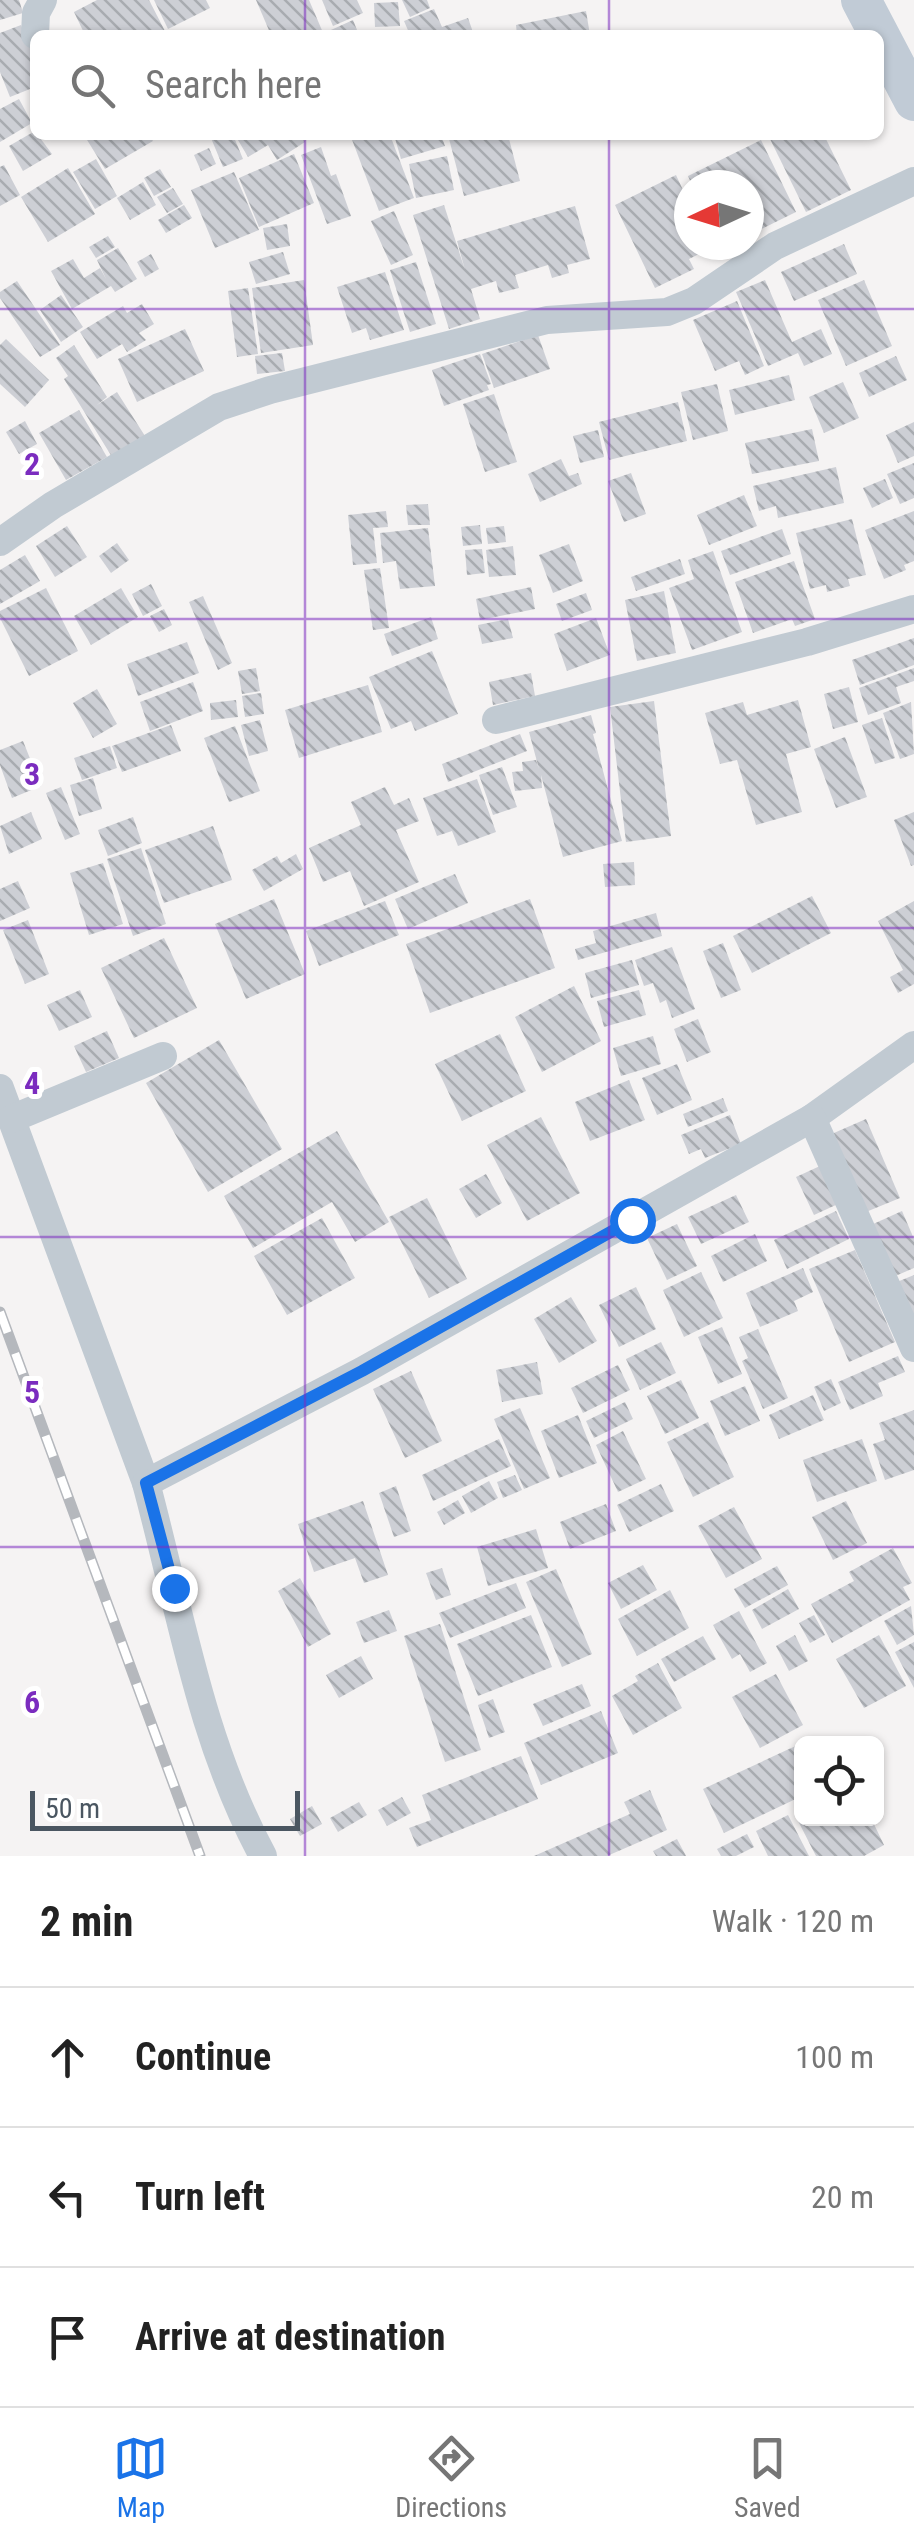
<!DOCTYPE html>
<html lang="en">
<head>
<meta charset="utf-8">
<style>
	body { margin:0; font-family:"Roboto Condensed",sans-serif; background:#f6f6f6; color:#222 }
	.controls { position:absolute; right:30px; bottom:30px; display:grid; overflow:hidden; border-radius:15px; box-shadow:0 2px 8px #0004 }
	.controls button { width:90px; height:90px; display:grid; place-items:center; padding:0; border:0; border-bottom:2px solid #e0e0e0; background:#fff; color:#222; font:50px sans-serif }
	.compass { position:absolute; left:674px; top:170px; width:90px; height:90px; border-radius:50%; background:#fff; box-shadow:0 2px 8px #0004; rotate:266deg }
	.scale { position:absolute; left:30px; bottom:25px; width:270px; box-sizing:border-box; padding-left:10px; border:5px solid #4a5661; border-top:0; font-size:28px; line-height:35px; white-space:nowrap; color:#4a5661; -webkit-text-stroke:8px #fff; paint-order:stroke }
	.stop { position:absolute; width:30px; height:30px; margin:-22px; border:8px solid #1a73e8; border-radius:50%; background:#fff }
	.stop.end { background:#1a73e8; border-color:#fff; box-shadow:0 2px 10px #0008 }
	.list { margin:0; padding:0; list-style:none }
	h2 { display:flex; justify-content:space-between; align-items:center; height:130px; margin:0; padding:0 40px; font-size:42px }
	h2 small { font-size:32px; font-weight:400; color:#767676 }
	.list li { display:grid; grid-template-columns:65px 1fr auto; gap:30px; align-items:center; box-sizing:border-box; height:140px; padding:0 40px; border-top:2px solid #e0e0e0 }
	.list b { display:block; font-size:38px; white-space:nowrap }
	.list em { font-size:32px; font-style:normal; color:#767676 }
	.icon { flex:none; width:55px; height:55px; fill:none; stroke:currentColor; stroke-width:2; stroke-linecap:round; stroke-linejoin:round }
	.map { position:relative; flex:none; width:914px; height:1856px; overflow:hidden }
	.search { position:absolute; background:#fff; box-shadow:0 2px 8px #0004; left:30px; right:30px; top:30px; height:110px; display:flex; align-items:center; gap:25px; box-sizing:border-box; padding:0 35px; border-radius:15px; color:#767676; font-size:38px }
	.sheet { height:550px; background:#fff }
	nav { display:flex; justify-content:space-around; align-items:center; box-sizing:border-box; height:140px; border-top:2px solid #e0e0e0; background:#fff; font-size:28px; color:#767676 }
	nav a { display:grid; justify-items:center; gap:5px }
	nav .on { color:#1a73e8 }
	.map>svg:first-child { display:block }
	.building { fill:url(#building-back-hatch) }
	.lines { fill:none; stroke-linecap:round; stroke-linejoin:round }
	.minor { stroke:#c1cad2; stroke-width:28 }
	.secondary { stroke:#c1cbd6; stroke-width:40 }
	.rail-casing { stroke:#b5b8bd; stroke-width:11 }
	.rail { stroke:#fff; stroke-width:8; stroke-dasharray:22; stroke-linecap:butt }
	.route { stroke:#1a73e8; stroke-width:12 }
	.grid { fill:none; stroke:#7b2cbf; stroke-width:2.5; stroke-opacity:0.55 }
	.grid-label { font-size:32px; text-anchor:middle; font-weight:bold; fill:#7b2cbf; stroke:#fff; stroke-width:10; stroke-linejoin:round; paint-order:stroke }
</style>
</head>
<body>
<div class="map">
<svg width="914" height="1856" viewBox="0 0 914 1856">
	<defs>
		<pattern id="building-back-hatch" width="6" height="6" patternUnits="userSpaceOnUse" patternTransform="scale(2.5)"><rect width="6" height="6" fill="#cdcfd5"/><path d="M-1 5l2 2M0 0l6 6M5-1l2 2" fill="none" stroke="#a8abb0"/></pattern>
	</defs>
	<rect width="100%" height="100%" fill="#f5f3f3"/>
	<g class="building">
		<path d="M0,0H19L23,13L0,20Z"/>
		<path d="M97,0H149L167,35H85L74,12Z"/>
		<path d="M154,0H206L210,8L168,29Z"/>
		<path d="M256,0H309L324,35H271Z"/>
		<path d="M322,0H357L363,13L333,26Z"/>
		<path d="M402,0H427L430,8L410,17Z"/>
		<path d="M398,2L400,26L375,27L374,3Z"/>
		<path d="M434,9L442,27L468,18L474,35H410L404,21Z"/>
		<path d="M586,11L590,35H517L516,25Z"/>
		<path d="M353,20L359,35H333L331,30Z"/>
		<path d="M21,25L35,61V87L10,97L0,72V33Z"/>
		<path d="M19,99L32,123L0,142V109Z"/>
		<path d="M35,131L52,154L23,171L9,146Z"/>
		<path d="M84,135H149L153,141L105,169Z"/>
		<path d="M220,135H233L243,159L223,167L211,138Z"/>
		<path d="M235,135H301L305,142L277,160L268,145L248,157Z"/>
		<path d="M354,135H390L414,198L379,211L351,137Z"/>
		<path d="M394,135H441L445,146L401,159Z"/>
		<path d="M448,135H508L520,181L464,196Z"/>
		<path d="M778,135H824L851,190L806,212L770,139Z"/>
		<path d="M761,140L796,212L749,235V185H692L688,176Z"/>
		<path d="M321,147L331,176L336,174L351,216L327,224L301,155Z"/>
		<path d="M209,148L216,164L201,171L194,155Z"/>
		<path d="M294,154L314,203L259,227L239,178Z"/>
		<path d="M447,156L454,190L416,198L409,164Z"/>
		<path d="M96,159L117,196L95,209L73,172Z"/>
		<path d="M4,165L20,195L0,206V167Z"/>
		<path d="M68,168L95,214L48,242L21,197Z"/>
		<path d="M160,169L171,187L154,196L144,178Z"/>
		<path d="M234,172L259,230L215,248L191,190Z"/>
		<path d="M676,175L689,203V245H709L711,248L689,259L694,269L655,288L615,205Z"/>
		<path d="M143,182L156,205L130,220L117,198Z"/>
		<path d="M173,188L183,204L167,213L157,197Z"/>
		<path d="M184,205L192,218L166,233L158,220Z"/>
		<path d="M444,205L465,270L457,241L575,206L590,259L567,265L569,273L552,278L548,265L515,275L519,288L499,293L496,281L471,289L480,319L449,329L413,215Z"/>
		<path d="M394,211L413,255L391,265L371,221Z"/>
		<path d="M287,224L290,246L267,250L263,228Z"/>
		<path d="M108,236L115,247L96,258L89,247Z"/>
		<path d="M844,244L857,274L794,301L781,272Z"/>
		<path d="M118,248L137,279L115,292L111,286L72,309L51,271L73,259L84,278L100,268L106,279L97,260Z"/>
		<path d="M283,252L290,274L256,284L249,262Z"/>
		<path d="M151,254L159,269L145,277L137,262Z"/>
		<path d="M416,262L436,324L410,332L390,270Z"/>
		<path d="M385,272L404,330L370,340L366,328L352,333L337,287Z"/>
		<path d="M304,280L313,345L261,353L252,288Z"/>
		<path d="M765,280L792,342L821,329L832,354L804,366L798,353L768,366L736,292Z"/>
		<path d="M864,280L892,346L846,366L818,300Z"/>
		<path d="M17,281L60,345L40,357L0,298V292Z"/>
		<path d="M248,288L258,354L237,357L228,291Z"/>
		<path d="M61,295L83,327L61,342L40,310Z"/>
		<path d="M737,301L764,366L745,375L739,361L715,371L693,320Z"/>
		<path d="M142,304L154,324L139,333L146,340L127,352L122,344L97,359L80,332L123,306L127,313Z"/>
		<path d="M185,329L204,371L137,402L118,359Z"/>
		<path d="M538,335L550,369L494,388L482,354Z"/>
		<path d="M6,339L49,380L25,407L0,384V345Z"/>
		<path d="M74,345L107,397L97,405L117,392L145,436L112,457L64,379L68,376L56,358Z"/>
		<path d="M282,353L285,371L257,374L255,356Z"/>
		<path d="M480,354L491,384L487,385L489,390L444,406L432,370Z"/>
		<path d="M896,356L907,380L869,397L859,373Z"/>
		<path d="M789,375L795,400L735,415L729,390Z"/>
		<path d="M843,382L859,418L824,433L809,397Z"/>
		<path d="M717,384L728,431L693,440L681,392Z"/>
		<path d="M494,394L517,462L485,472L463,404Z"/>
		<path d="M678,402L687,441L609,460L599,422Z"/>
		<path d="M79,410L107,457L66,480L39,433Z"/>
		<path d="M25,421L37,444L19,454L6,432Z"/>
		<path d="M914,422V456L898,463L886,435Z"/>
		<path d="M812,429L819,461L752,474L745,443Z"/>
		<path d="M598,430L604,457L580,463L573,436Z"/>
		<path d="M561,459L569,476L578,473L582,484L540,502L528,474Z"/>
		<path d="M914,463V498L900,504L887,474Z"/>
		<path d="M836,467L844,503L778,518L776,506L759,511L753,486Z"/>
		<path d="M631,473L646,514L624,522L608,481Z"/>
		<path d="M885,479L893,498L872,508L863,488Z"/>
		<path d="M744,495L757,526L709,545L697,515Z"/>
		<path d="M428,504L430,525H408L406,505Z"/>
		<path d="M386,511L388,527L373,528L377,563L353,565L348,515Z"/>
		<path d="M914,511V561L904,565L906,570L884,579L865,530Z"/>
		<path d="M852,519L866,575L848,579L850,586L827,592L826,585L810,589L796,533Z"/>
		<path d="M480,525L482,544L463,546L461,527Z"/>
		<path d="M67,526L87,557L55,577L36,546Z"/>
		<path d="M504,526L506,542L488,544L486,528Z"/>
		<path d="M428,528L435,586L400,589L396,561L383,563L380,533Z"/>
		<path d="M782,529L791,554L730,575L721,551Z"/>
		<path d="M117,543L129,560L111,573L99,556Z"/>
		<path d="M569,544L583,581L553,593L539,555Z"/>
		<path d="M513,546L516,575L489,577L486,550Z"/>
		<path d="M482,549L485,573L467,575L465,550Z"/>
		<path d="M713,551L742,632L692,650L669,588L694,579L688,560Z"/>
		<path d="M25,555L40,581L0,604V570Z"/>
		<path d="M680,559L685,574L636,591L631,577Z"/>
		<path d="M794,561L815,619L795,626L792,619L753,633L735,582Z"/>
		<path d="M380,568L389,628L373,630L364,570Z"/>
		<path d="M151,584L162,606L143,616L132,594Z"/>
		<path d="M531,587L535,609L480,620L476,599Z"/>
		<path d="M46,588L78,651L29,676L0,618V611Z"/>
		<path d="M121,588L138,617L91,645L74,616Z"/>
		<path d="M664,591L676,653L637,661L625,600Z"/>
		<path d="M586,593L592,610L562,621L556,604Z"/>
		<path d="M203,596L232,663L218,670L189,602Z"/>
		<path d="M164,609L172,625L159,632L150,616Z"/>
		<path d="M431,617L438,639L392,656L384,634Z"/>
		<path d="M596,618L610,655L567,671L554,634Z"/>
		<path d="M508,619L513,638L482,644L478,625Z"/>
		<path d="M914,638V665L860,685L852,660Z"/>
		<path d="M187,642L199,673L138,696L127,664Z"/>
		<path d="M432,651L458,714L415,731L411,721L391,729L369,677Z"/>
		<path d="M256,668L260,691L242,694L238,671Z"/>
		<path d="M914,668V681L896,687L901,703L868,715L859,688Z"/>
		<path d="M531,673L535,696L493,705L489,682Z"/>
		<path d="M193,682L203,711L150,731L140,702Z"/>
		<path d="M368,685L382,732L299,758L285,710Z"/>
		<path d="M849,687L858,722L833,729L824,694Z"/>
		<path d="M97,689L117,724L93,738L73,703Z"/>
		<path d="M261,693L264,714L245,717L242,696Z"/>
		<path d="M236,700L238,717L211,720L210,703Z"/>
		<path d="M798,700L811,747L786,754L802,812L756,825L737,760L720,764L705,713L743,702L747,715Z"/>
		<path d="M654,701L671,836L626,842L610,707Z"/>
		<path d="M911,702L914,754L900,759L883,713Z"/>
		<path d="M591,715L596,733L593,734L622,841L563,857L541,775L542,788L515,791L512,772L523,771L522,762L536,760L539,769L529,732Z"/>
		<path d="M882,718L895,758L875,764L862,725Z"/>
		<path d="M260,720L268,751L249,756L241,725Z"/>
		<path d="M171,725L181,751L122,772L112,746Z"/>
		<path d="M235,726L260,791L229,802L204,738Z"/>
		<path d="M520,734L527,751L448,782L442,764Z"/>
		<path d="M845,737L867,797L836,808L814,749Z"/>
		<path d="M23,741L41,786L12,798L0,765V750Z"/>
		<path d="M110,746L117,768L82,780L74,758Z"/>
		<path d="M502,767L517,807L493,815L479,775Z"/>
		<path d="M93,778L102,809L79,816L70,785Z"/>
		<path d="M477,779L496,832L458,846L452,831L437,836L423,798Z"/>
		<path d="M61,787L80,834L65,840L46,793Z"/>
		<path d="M385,787L394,805L409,798L419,821L396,830L419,882L364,906L350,871L323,882L309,848L361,825L351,802Z"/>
		<path d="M31,812L42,839L9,854L0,826Z"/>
		<path d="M914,812V865L911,866L894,820Z"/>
		<path d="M133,817L142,843L108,856L98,830Z"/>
		<path d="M213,826L232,880L164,903L145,850Z"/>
		<path d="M141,848L166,924L133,936L107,859Z"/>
		<path d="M296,854L303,869L264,891L252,870L277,856L281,863Z"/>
		<path d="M634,862L635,885L605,887L603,864Z"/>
		<path d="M103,863L123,924L89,935L70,873Z"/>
		<path d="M455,874L468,903L408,929L395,899Z"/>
		<path d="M18,881L30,908L0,921V889Z"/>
		<path d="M812,896L831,933L752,973L733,936Z"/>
		<path d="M274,899L305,974L246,999L215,924Z"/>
		<path d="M530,899L555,968L430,1013L406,944Z"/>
		<path d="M385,901L399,935L319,966L306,931Z"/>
		<path d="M914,901V984L898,993L890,977L903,970L878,921Z"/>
		<path d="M656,913L662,936L578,960L575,949L596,943L593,931Z"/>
		<path d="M28,920L49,974L25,984L3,930Z"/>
		<path d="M164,938L197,1008L134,1038L101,968Z"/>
		<path d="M723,943L741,990L721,998L703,951Z"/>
		<path d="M672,947L695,1009L672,1018L666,1000L660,1003L653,983L644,986L635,960Z"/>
		<path d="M632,960L639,985L591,998L585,973Z"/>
		<path d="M574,986L601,1041L542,1072L515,1017Z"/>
		<path d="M80,990L92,1017L59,1031L47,1005Z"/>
		<path d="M639,990L646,1015L604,1027L597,1001Z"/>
		<path d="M698,1019L711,1052L687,1062L674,1029Z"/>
		<path d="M107,1031L119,1058L86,1072L74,1046Z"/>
		<path d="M500,1034L526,1091L462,1121L435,1064Z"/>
		<path d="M653,1036L661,1064L621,1076L613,1048Z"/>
		<path d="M219,1040L282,1149L208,1192L146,1083Z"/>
		<path d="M677,1064L692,1100L657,1115L642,1078Z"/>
		<path d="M629,1080L645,1120L590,1141L575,1102Z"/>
		<path d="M723,1098L728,1111L688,1127L683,1114Z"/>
		<path d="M730,1115L741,1144L705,1158L701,1149L689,1154L681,1135Z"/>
		<path d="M541,1117L580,1193L527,1221L487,1145Z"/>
		<path d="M866,1119L900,1198L861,1214L827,1136Z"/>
		<path d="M337,1131L389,1222L355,1242L332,1202L253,1248L224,1196Z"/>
		<path d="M820,1166L838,1204L814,1215L796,1177Z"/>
		<path d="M486,1174L502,1203L476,1218L459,1189Z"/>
		<path d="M736,1195L749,1222L701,1244L688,1217Z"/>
		<path d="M427,1198L467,1279L429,1298L389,1217Z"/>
		<path d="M836,1211L849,1239L787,1269L774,1240Z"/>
		<path d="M902,1211L914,1239V1268L893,1277L871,1225Z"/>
		<path d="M322,1218L355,1278L287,1315L254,1256Z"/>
		<path d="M677,1224L697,1266L667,1280L647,1238Z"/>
		<path d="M755,1234L767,1261L723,1282L711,1256Z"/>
		<path d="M855,1250L895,1342L849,1362L809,1269Z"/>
		<path d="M803,1268L813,1292L794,1301L798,1311L760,1327L746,1293Z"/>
		<path d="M701,1272L723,1318L684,1337L663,1290Z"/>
		<path d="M914,1275V1321L897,1282Z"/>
		<path d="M636,1287L656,1329L619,1347L599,1305Z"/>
		<path d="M571,1297L597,1341L559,1363L534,1319Z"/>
		<path d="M722,1327L742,1374L718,1384L698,1337Z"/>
		<path d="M758,1329L788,1398L763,1409L742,1361L748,1358L739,1337Z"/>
		<path d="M661,1342L676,1373L640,1390L626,1359Z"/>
		<path d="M898,1356L905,1372L878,1383L883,1396L850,1410L838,1382Z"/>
		<path d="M537,1362L543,1394L502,1402L496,1370Z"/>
		<path d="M618,1365L630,1390L583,1413L571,1388Z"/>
		<path d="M411,1371L442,1441L405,1458L373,1389Z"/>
		<path d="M831,1379L841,1403L824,1411L814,1387Z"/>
		<path d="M681,1380L699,1418L665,1434L647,1396Z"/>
		<path d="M745,1386L760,1421L725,1436L710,1401Z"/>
		<path d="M813,1395L824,1420L779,1439L769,1415Z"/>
		<path d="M625,1402L633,1419L594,1438L586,1421Z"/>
		<path d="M520,1408L550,1478L524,1489L494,1419Z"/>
		<path d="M914,1410V1470L885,1480L873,1444L885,1440L879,1423Z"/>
		<path d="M578,1415L597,1463L559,1478L541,1431Z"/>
		<path d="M708,1422L734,1477L693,1497L667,1442Z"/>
		<path d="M623,1431L646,1479L618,1492L596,1445Z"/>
		<path d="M499,1439L511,1466L433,1501L422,1475Z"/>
		<path d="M862,1439L877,1481L817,1502L803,1460Z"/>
		<path d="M515,1475L522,1490L503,1498L497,1482Z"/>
		<path d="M489,1481L498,1498L471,1513L462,1496Z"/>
		<path d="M661,1484L674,1511L629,1532L617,1505Z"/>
		<path d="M396,1486L411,1531L394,1537L379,1493Z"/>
		<path d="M458,1500L465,1513L444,1525L437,1512Z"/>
		<path d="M363,1501L388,1575L364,1583L355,1558L314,1572L298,1524Z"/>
		<path d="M846,1501L867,1543L833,1560L812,1517Z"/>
		<path d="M606,1504L616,1531L570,1549L560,1522Z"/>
		<path d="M734,1507L762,1559L726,1578L698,1526Z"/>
		<path d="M536,1529L548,1568L488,1586L477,1547Z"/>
		<path d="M893,1548L912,1583L903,1587L910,1600L832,1643L811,1604L854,1581L849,1572Z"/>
		<path d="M643,1565L657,1590L621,1609L608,1583Z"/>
		<path d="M777,1566L788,1585L745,1608L734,1589Z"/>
		<path d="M442,1568L451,1595L436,1600L426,1573Z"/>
		<path d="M556,1569L592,1654L562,1667L526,1582Z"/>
		<path d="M300,1578L331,1634L308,1647L278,1591Z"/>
		<path d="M516,1583L526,1608L450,1638L439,1613Z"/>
		<path d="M788,1589L799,1609L762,1629L752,1610Z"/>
		<path d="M670,1590L689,1628L637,1656L618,1619Z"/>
		<path d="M911,1606L914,1635L897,1645L884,1621Z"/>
		<path d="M389,1610L397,1631L364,1643L356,1622Z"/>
		<path d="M739,1611L767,1663L750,1672L740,1654L732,1659L713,1625Z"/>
		<path d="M531,1615L552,1667L478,1696L457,1644Z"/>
		<path d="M814,1615L825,1635L810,1643L799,1623Z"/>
		<path d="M440,1624L481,1750L445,1762L404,1636Z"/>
		<path d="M795,1635L808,1661L789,1671L776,1646Z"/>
		<path d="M879,1635L906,1686L864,1708L836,1659Z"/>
		<path d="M703,1636L716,1659L674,1682L661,1659Z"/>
		<path d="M914,1642V1688L895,1652Z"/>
		<path d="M361,1656L373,1679L339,1698L326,1675Z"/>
		<path d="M658,1663L682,1708L633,1735L612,1696L638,1681L635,1676Z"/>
		<path d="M776,1674L803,1725L760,1748L732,1697Z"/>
		<path d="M582,1684L591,1706L543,1726L533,1704Z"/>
		<path d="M493,1699L505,1732L489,1738L478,1705Z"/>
		<path d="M601,1711L618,1753L541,1785L524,1743Z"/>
		<path d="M802,1743V1796L724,1833L703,1789Z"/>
		<path d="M521,1756L538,1799L417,1847L409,1828L431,1820L422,1795Z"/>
		<path d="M650,1790L667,1830L607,1856H534L630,1814L624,1802Z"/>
		<path d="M402,1797L411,1813L387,1826L378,1810Z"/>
		<path d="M359,1802L367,1815L338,1832L330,1818Z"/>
		<path d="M312,1806L322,1824L300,1836L290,1819Z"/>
		<path d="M802,1812V1818H871L884,1845L864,1856H816L795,1815Z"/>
		<path d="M788,1815L809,1856H768L756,1831Z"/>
		<path d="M747,1834L754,1847L736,1856H721L717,1849Z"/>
		<path d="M677,1839L686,1856H656L653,1851Z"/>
	</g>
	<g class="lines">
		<g class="minor">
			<path d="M35,35L36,13L43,0"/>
			<path d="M0,542L53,505L219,407L270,390L547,320L667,312L694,301L775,246L914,181"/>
			<path d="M496,720L807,642L914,609"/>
			<path d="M0,1088L146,1483L362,1371L812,1118L914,1045"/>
			<path d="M812,1118L914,1348"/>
			<path d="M11,1119L163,1056"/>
			<path d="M146,1483C180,1609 200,1740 263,1856"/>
		</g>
		<path class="secondary" d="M861,0L914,101"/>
		<defs>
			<path id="rail" d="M0,1312L200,1856"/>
		</defs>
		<use href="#rail" class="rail-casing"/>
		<use href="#rail" class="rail"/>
	</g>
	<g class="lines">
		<path class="route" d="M174,1588L146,1483L362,1371L632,1220"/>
	</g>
	<path class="grid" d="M305,0V35M609,0V35M305,135V1856M609,135V1856M0,309H914M0,619H914M0,928H914M0,1237H914M0,1547H914"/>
	<g class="grid-label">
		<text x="32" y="475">2</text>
		<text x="32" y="785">3</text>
		<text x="32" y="1094">4</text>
		<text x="32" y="1403">5</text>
		<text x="32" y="1713">6</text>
	</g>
</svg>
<div class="controls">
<button><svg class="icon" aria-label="locate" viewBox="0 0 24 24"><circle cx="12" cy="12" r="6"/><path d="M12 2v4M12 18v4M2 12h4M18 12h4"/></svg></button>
</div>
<svg class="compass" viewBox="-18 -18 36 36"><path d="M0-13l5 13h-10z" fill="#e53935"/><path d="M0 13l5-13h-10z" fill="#767676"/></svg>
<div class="scale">50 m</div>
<div class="stop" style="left:632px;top:1220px"></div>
<div class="stop end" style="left:174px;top:1588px"></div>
<div class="search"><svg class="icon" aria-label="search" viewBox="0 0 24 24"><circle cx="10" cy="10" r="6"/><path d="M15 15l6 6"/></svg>Search here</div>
</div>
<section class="sheet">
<h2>2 min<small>Walk · 120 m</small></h2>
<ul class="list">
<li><svg class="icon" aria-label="ahead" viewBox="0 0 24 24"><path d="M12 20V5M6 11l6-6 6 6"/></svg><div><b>Continue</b></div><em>100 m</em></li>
<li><svg class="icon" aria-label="left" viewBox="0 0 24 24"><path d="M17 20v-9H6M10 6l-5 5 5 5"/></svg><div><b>Turn left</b></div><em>20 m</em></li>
<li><svg class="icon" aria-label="arrive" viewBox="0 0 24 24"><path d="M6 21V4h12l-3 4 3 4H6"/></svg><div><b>Arrive at destination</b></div></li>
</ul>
</section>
<nav>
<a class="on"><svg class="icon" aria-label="map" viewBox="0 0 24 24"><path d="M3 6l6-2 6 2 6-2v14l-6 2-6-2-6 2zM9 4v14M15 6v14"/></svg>Map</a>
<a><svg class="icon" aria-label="directions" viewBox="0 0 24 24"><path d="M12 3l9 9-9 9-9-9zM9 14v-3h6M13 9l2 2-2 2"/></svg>Directions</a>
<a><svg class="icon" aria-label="saved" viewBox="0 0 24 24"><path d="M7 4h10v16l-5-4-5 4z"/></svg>Saved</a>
</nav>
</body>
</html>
